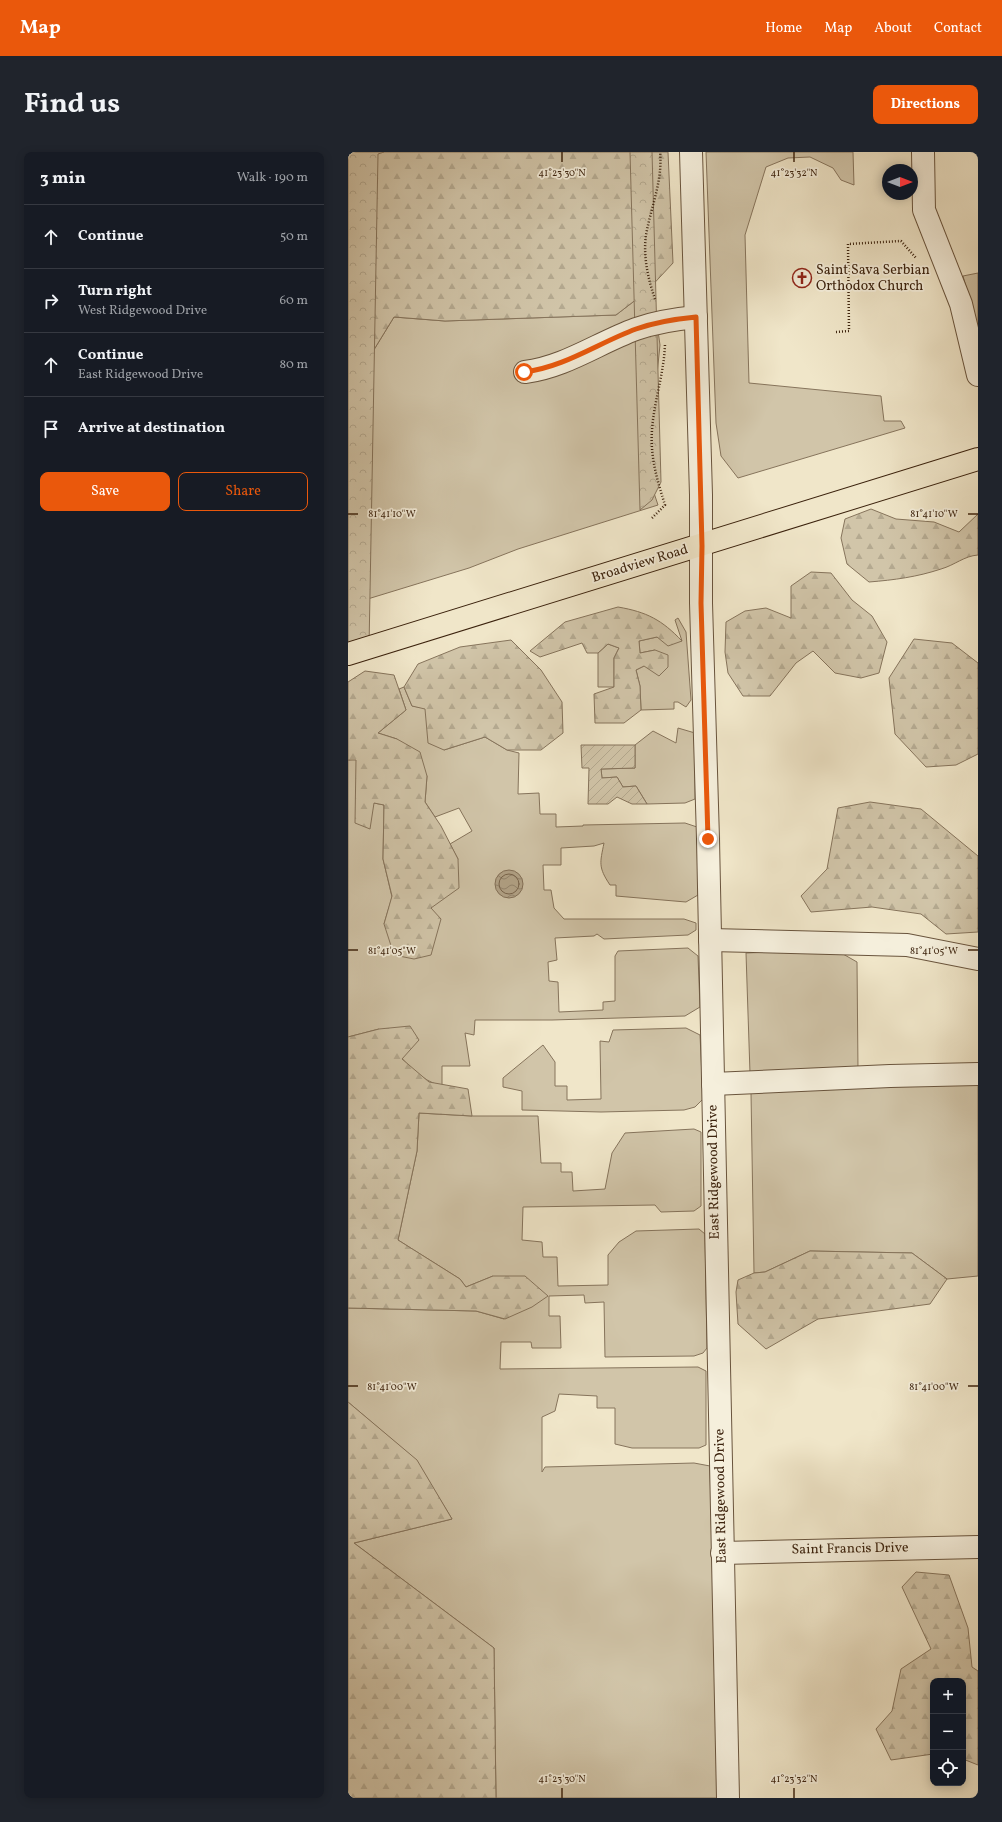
<!DOCTYPE html>
<html lang="en">
<head>
<meta charset="utf-8">
<style>
	body { margin:0; font-family:Vollkorn,serif; background:#20242c; color:#f1f3f6 }
	.controls { position:absolute; right:12px; bottom:12px; display:grid; overflow:hidden; border-radius:8px; box-shadow:0 2px 10px #0003 }
	.controls button { width:36px; height:36px; display:grid; place-items:center; padding:0; border:0; border-bottom:1px solid #363941; background:#171b24; color:#f1f3f6; font:20px sans-serif }
	.compass { position:absolute; left:534px; top:12px; width:36px; height:36px; border-radius:50%; background:#171b24; box-shadow:0 2px 10px #0003; rotate:90deg }
	.stop { position:absolute; width:12px; height:12px; margin:-9px; border:3px solid #ea580c; border-radius:50%; background:#fff }
	.stop.end { background:#ea580c; border-color:#fff; box-shadow:0 1px 4px #0008 }
	.list { margin:0; padding:0; list-style:none }
	h2 { display:flex; justify-content:space-between; align-items:center; height:52px; margin:0; padding:0 16px; font-size:17px }
	h2 small { font-size:13px; font-weight:400; color:#9ea1a6 }
	.list li { display:grid; grid-template-columns:26px 1fr auto; gap:12px; align-items:center; box-sizing:border-box; height:64px; padding:0 16px; border-top:1px solid #363941 }
	.list b { display:block; font-size:15px; white-space:nowrap }
	.list p { margin:0; font-size:13px; white-space:nowrap; color:#9ea1a6 }
	.list em { font-size:13px; font-style:normal; color:#9ea1a6 }
	.actions { display:flex; gap:8px; padding:12px 16px }
	.actions a { flex:1; padding:9px 0; border:1px solid #ea580c; border-radius:8px; text-align:center; font-size:14px; color:#ea580c }
	.actions .main { background:#ea580c; color:#fff }
	.icon { flex:none; width:22px; height:22px; fill:none; stroke:currentColor; stroke-width:2; stroke-linecap:round; stroke-linejoin:round }
	.map { position:relative; flex:none; width:630px; height:1646px; overflow:hidden; border-radius:8px }
	header { display:flex; align-items:center; gap:24px; box-sizing:border-box; height:56px; padding:0 20px; background:#ea580c; color:#fff }
	header strong { font-size:19px }
	nav { display:flex; gap:22px; margin-inline-start:auto; font-size:14px }
	.intro { display:flex; align-items:center; justify-content:space-between; box-sizing:border-box; height:96px; padding:0 24px }
	h1 { margin:0; font-size:28px }
	.button { padding:10px 18px; border-radius:8px; background:#ea580c; color:#fff; font-size:14px; font-weight:700 }
	main { display:flex; gap:24px; padding:0 24px }
	aside { flex:1; background:#171b24; border-radius:8px; box-shadow:0 2px 10px #0003 }
	.map>svg:first-child { display:block }
	.grass { fill:#d1c5a9; stroke:#86745c }
	.forest { fill:url(#forest-firs); stroke:#86745c }
	.park { fill:url(#park-crowns); stroke:#86745c }
	.garden { fill:url(#garden-furrows); stroke:#86745c }
	.water { fill:url(#water-waves); stroke:#837058 }
	.lines { fill:none; stroke-linecap:round; stroke-linejoin:round }
	.shore { stroke:#78644c; stroke-width:1 }
	.minor-casing { stroke:#69543d; stroke-width:24 }
	.major-casing { stroke:#3c230e; stroke-width:24 }
	.path { stroke:#3c230e; stroke-width:2.5; stroke-dasharray:1 2; stroke-linecap:butt }
	.minor { stroke:#f5efdc; stroke-width:22 }
	.major { stroke:#f0e6c9; stroke-width:22 }
	.route { stroke:#ea580c; stroke-width:5 }
	.ticks { fill:none; stroke:#3c230e; stroke-width:1.5 }
	.labels { text-anchor:middle; dominant-baseline:central; stroke-width:3.5; stroke-linejoin:round; paint-order:stroke }
	.poi-label { font-size:14px; fill:#3c230e; stroke:#f5efdc; text-anchor:start }
	.street-label { font-size:14px; fill:#3c230e; stroke:#f5efdc }
	.ticks-label { font-size:10px; text-anchor:middle; fill:#3c230e; stroke:#f5efdc; stroke-width:3.5; stroke-linejoin:round; paint-order:stroke }
</style>
</head>
<body>
<header>
<strong>Map</strong>
<nav><a>Home</a><a>Map</a><a>About</a><a>Contact</a></nav>
</header>
<div class="intro"><h1>Find us</h1><a class="button">Directions</a></div>
<main>
<aside>
<h2>3 min<small>Walk · 190 m</small></h2>
<ul class="list">
<li><svg class="icon" aria-label="ahead" viewBox="0 0 24 24"><path d="M12 20V5M6 11l6-6 6 6"/></svg><div><b>Continue</b></div><em>50 m</em></li>
<li><svg class="icon" aria-label="right" viewBox="0 0 24 24"><path d="M7 20v-9h11M14 6l5 5-5 5"/></svg><div><b>Turn right</b><p>West Ridgewood Drive</p></div><em>60 m</em></li>
<li><svg class="icon" aria-label="ahead" viewBox="0 0 24 24"><path d="M12 20V5M6 11l6-6 6 6"/></svg><div><b>Continue</b><p>East Ridgewood Drive</p></div><em>80 m</em></li>
<li><svg class="icon" aria-label="arrive" viewBox="0 0 24 24"><path d="M6 21V4h12l-3 4 3 4H6"/></svg><div><b>Arrive at destination</b></div></li>
</ul>
<div class="actions"><a class="main">Save</a><a>Share</a></div>
</aside>
<div class="map">
<svg width="630" height="1646" viewBox="0 0 630 1646">
	<defs>
		<pattern id="forest-firs" width="22" height="20" patternUnits="userSpaceOnUse"><rect width="22" height="20" fill="#d1c5a9"/><path d="M5 1l3.5 6h-7zM16 11l3.5 6h-7z" fill="#b4a990"/></pattern>
		<pattern id="park-crowns" width="20" height="18" patternUnits="userSpaceOnUse"><rect width="20" height="18" fill="#d1c5a9"/><path d="M2 6a3 3 0 1 1 6 0M12 15a3 3 0 1 1 6 0" fill="none" stroke="#b4a990"/></pattern>
		<pattern id="garden-furrows" width="10" height="10" patternUnits="userSpaceOnUse"><rect width="10" height="10" fill="#d1c5a9"/><path d="M-1 1l2-2M0 10L10 0M9 11l2-2" fill="none" stroke="#b4a990"/></pattern>
		<pattern id="water-waves" width="16" height="10" patternUnits="userSpaceOnUse"><rect width="16" height="10" fill="#b3a489"/><path d="M0 5q4-4 8 0t8 0" fill="none" stroke="#93856e"/></pattern>
	</defs>
	<rect width="100%" height="100%" fill="#f0e6c9"/>
	<filter id="stains"><feTurbulence type="fractalNoise" baseFrequency=".005" numOctaves="4"/><feColorMatrix values="0 0 0 0 .2 0 0 0 0 .09 0 0 0 0 .02 0 0 0 .5 -.17"/></filter>
	<radialGradient id="worn" r=".72"><stop offset=".6" stop-color="#630" stop-opacity="0"/><stop offset="1" stop-color="#630" stop-opacity=".3"/></radialGradient>
	<g class="grass">
		<path d="M358,0H505L506,33L493,28L485,16L462,5L440,6L418,15L397,83L401,231L533,244L536,269H553L557,276L390,326L373,304L368,271Z"/>
		<path d="M630,121V177L615,124Z"/>
		<path d="M298,140L310,179L312,193L308,232L305,338L310,353L170,397L121,416L0,453V240L46,165L97,169L268,163Z"/>
		<path d="M330,466L338,480L343,548L338,555L330,550H326V557L293,558L292,534L288,518L296,514L307,498L292,501L291,489L309,485L334,489L327,468Z"/>
		<path d="M260,492L271,496L266,506V535H250V501Z"/>
		<path d="M56,535L64,554L77,556L96,598L137,585L159,598L171,601L170,642L191,641L192,662H208V675L235,674V673L337,671L349,675L350,743L338,750L268,744V733H262C250,715 252,711 256,691L246,694L213,696V713H195L196,738H203L206,756L216,767H336L348,771V778L340,783L256,787L249,782L246,784L207,786L209,808L200,810L201,829L210,830L211,860L255,858V850L267,849V804L270,799L340,796L350,804L352,855L337,864L204,868H127L126,883L117,881L122,914H94V934C66,927 48,899 31,877L0,885V608L8,607L26,651L36,653L35,707L44,745L36,772L83,756L110,707L102,692L124,679L111,656L87,665L77,650L79,624L49,587L30,581L58,558L51,537Z"/>
		<path d="M330,576L347,581V647L337,651L299,652L288,634L275,635L269,625L254,626L253,617L287,616V593L305,579L328,591Z"/>
		<path d="M423,800L495,802L509,810L510,918L402,921L398,801Z"/>
		<path d="M338,876L352,883L355,947L347,955L336,958L253,960L174,958V939L155,935V926L195,893L207,910V934H219V948L253,947L252,889L261,890L265,878Z"/>
		<path d="M630,931V1124L599,1127L564,1101L462,1099L417,1120L406,1121L403,941Z"/>
		<path d="M71,961L124,964H190L193,1011H213V1020H224L225,1039L257,1037L264,1001L277,981L346,977L353,980V1054L346,1059L313,1060L307,1053L175,1055L174,1088L194,1090L195,1105H209L210,1134L260,1133V1103L271,1090L288,1079L351,1077L357,1082L359,1196L355,1201L346,1204L257,1205L256,1150L237,1151L236,1143L201,1144V1164H212L213,1196H184L183,1190H153L152,1217L350,1215L358,1219V1293L351,1296H284L267,1292V1256H249V1244L211,1242L207,1259L194,1265V1320L197,1315L346,1311L362,1314L370,1646H148L146,1496L6,1391L104,1367L68,1308L0,1250V1156L128,1159L156,1167L145,1124L118,1135L112,1127L50,1088L69,999Z"/>
	</g>
	<g class="forest">
		<path d="M0,0H320L325,111L298,140L268,163L97,169L46,165L0,240Z"/>
		<path d="M523,357L548,367L586,370L611,380L630,362V403C616,404 607,413 593,417C569,425 546,428 521,430L499,412L493,386L497,367Z"/>
		<path d="M463,420L483,421L504,448L524,464L539,490L531,521L513,526L487,521L465,499L448,511L422,544H395L380,521L377,500L378,470L397,459L418,456L443,466V434Z"/>
		<path d="M270,455C299,460 314,468 334,489L320,494L309,485L291,489L292,501L307,498L320,503V515L311,524L296,514L288,518L292,534L293,558L276,571H247L246,542L266,535V506L271,496L260,492L250,501H239L234,491L192,505L182,499L217,470Z"/>
		<path d="M566,487L604,491L630,511V602L608,613L578,615L547,582L541,526Z"/>
		<path d="M163,488L193,518L214,550L215,581L193,598H159L137,585L96,598L80,591L77,557L64,554L56,535L70,512L112,495Z"/>
		<path d="M17,519L46,523L58,558L30,581L49,587L72,600L79,624L77,650L93,674L110,707L111,736L83,756L93,767L83,803L66,807L46,803L36,772L44,744L35,707L36,653L26,651L22,677L7,671L8,608H0V530Z"/>
		<path d="M522,650L573,657L630,704V780L598,782L573,762L524,755L463,760L453,744L479,717L490,656Z"/>
		<path d="M62,874L71,888L54,907L81,930L120,937L124,964L71,961L69,999L50,1088L112,1127L118,1135L145,1124H177L200,1144L184,1155L157,1167L128,1159L0,1156V885L31,877Z"/>
		<path d="M462,1099L564,1101L599,1127L582,1152L470,1167L418,1197L390,1172L388,1140L390,1128L406,1121L417,1120Z"/>
		<path d="M0,1250L69,1308L104,1367L6,1391L146,1496L148,1646H0Z"/>
		<path d="M568,1420L601,1423L620,1476L624,1515L630,1519V1613L615,1607V1529H585V1602L543,1608L528,1577L544,1559L553,1517L583,1497L554,1435Z"/>
	</g>
	<g class="park">
		<path d="M0,0H36L30,2L21,496L0,503Z"/>
		<path d="M282,0H304L313,330L304,348L292,358Z"/>
	</g>
	<path class="garden" d="M233,593H287V616L253,617L254,626L269,625L275,635L288,634L299,652H284L269,645L260,652H240L241,616H234Z"/>
	<circle class="water" cx="161" cy="732" r="14"/>
	<g class="lines">
		<circle class="shore" cx="161" cy="732" r="10"/>
		<defs>
			<g id="minor">
				<path d="M343,0L353,343V451L360,687L380,1646"/>
				<path d="M575,0L576,58L613,152L630,223"/>
				<path d="M177,220C217,215 250,191 288,177C308,170 327,167 348,165"/>
				<path d="M362,788L559,793L630,807"/>
				<path d="M365,932L542,924L630,922"/>
				<path d="M374,1401L630,1395"/>
			</g>
			<path id="major" d="M0,502L630,307"/>
		</defs>
		<use href="#minor" class="minor-casing"/>
		<use href="#major" class="major-casing"/>
		<g class="path">
			<path d="M307,147C300,127 295,104 298,83C303,55 315,28 312,0"/>
			<path d="M488,180L501,179L500,92L553,89L568,106"/>
			<path d="M304,366L317,353C309,328 302,304 304,278C306,249 316,222 317,192"/>
		</g>
		<use href="#minor" class="minor"/>
		<use href="#major" class="major"/>
	</g>
	<g class="lines">
		<path class="route" d="M176,220C217,215 250,191 288,177C308,170 327,167 348,165L354,394L353,451L360,687"/>
	</g>
	<path class="ticks" d="M214,0V10M446,0V10M0,362H10M620,362H630M0,798H10M620,798H630M0,1234H10M620,1234H630M214,1636V1646M446,1636V1646"/>
	<defs>
		<symbol id="church-ring" viewBox="-11 -11 22 22"><circle r="9.5" fill="#f5efdc" stroke="#8f2418" stroke-width="1.5"/><path d="M-1.2-6h2.4v3.5h3.3v2.4h-3.3V6h-2.4V-.1h-3.3v-2.4h3.3Z" fill="#8f2418"/></symbol>
	</defs>
	<g fill-rule="evenodd">
		<use href="#church-ring" x="443" y="115" width="22" height="22"/>
	</g>
	<g class="labels">
		<g class="poi-label">
			<text x="468" y="118">Saint Sava Serbian<tspan x="468" dy="16">Orthodox Church</tspan></text>
		</g>
		<g class="street-label">
			<text transform="translate(292 412) rotate(-17)">Broadview Road</text>
			<text transform="translate(366 1020) rotate(-91)">East Ridgewood Drive</text>
			<text transform="translate(373 1344) rotate(-91)">East Ridgewood Drive</text>
			<text transform="translate(502 1397) rotate(-1)">Saint Francis Drive</text>
		</g>
	</g>
	<g class="ticks-label">
		<text x="214" y="24">41°23'30"N</text>
		<text x="446" y="24">41°23'32"N</text>
		<text x="44" y="365">81°41'10"W</text>
		<text x="586" y="365">81°41'10"W</text>
		<text x="586" y="802">81°41'05"W</text>
		<text x="44" y="802">81°41'05"W</text>
		<text x="44" y="1238">81°41'00"W</text>
		<text x="586" y="1238">81°41'00"W</text>
		<text x="214" y="1630">41°23'30"N</text>
		<text x="446" y="1630">41°23'32"N</text>
	</g>
	<rect width="100%" height="100%" filter="url(#stains)"/>
	<rect width="100%" height="100%" fill="url(#worn)"/>
</svg>
<div class="controls">
<button>+</button>
<button>−</button>
<button><svg class="icon" aria-label="locate" viewBox="0 0 24 24"><circle cx="12" cy="12" r="6"/><path d="M12 2v4M12 18v4M2 12h4M18 12h4"/></svg></button>
</div>
<svg class="compass" viewBox="-18 -18 36 36"><path d="M0-13l5 13h-10z" fill="#e53935"/><path d="M0 13l5-13h-10z" fill="#9ea1a6"/></svg>
<div class="stop" style="left:176px;top:220px"></div>
<div class="stop end" style="left:360px;top:687px"></div>
</div>
</main>
</body>
</html>
